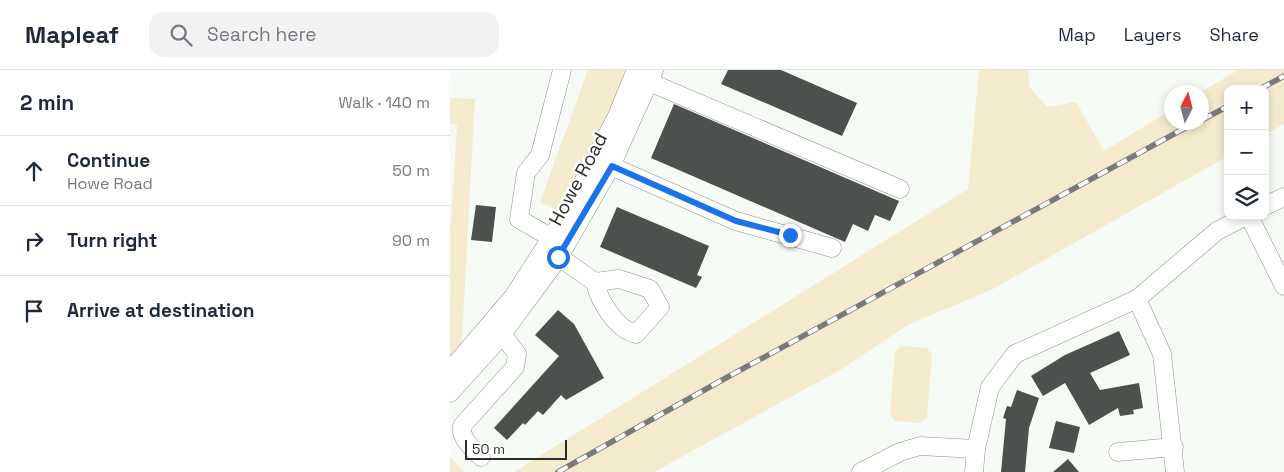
<!DOCTYPE html>
<html lang="en">
<head>
<meta charset="utf-8">
<style>
	body { margin:0; font-family:"Space Grotesk",sans-serif; background:#f2f2f3; color:#1f2937 }
	.controls { position:absolute; right:15px; top:15px; display:grid; overflow:hidden; border-radius:10px; box-shadow:0 2px 8px #0003 }
	.controls button { width:45px; height:45px; display:grid; place-items:center; padding:0; border:0; border-bottom:1px solid #e0e1e3; background:#fff; color:#1f2937; font:25px sans-serif }
	.compass { position:absolute; left:714px; top:15px; width:45px; height:45px; border-radius:50%; background:#fff; box-shadow:0 2px 8px #0003; rotate:6deg }
	.scale { position:absolute; left:15px; bottom:12px; width:102px; box-sizing:border-box; padding-left:5px; border:2px solid #2c2e2c; border-top:0; font-size:14px; line-height:18px; white-space:nowrap; color:#2c2e2c; -webkit-text-stroke:4px #fff; paint-order:stroke }
	.stop { position:absolute; width:15px; height:15px; margin:-11px; border:4px solid #1a73e8; border-radius:50%; background:#fff }
	.stop.end { background:#1a73e8; border-color:#fff; box-shadow:0 1px 5px #0008 }
	.list { margin:0; padding:0; list-style:none }
	h2 { display:flex; justify-content:space-between; align-items:center; height:65px; margin:0; padding:0 20px; font-size:21px }
	h2 small { font-size:16px; font-weight:400; color:#747a83 }
	.list li { display:grid; grid-template-columns:32px 1fr auto; gap:15px; align-items:center; box-sizing:border-box; height:70px; padding:0 20px; border-top:1px solid #e0e1e3 }
	.list b { display:block; font-size:19px; white-space:nowrap }
	.list p { margin:0; font-size:16px; white-space:nowrap; color:#747a83 }
	.list em { font-size:16px; font-style:normal; color:#747a83 }
	.icon { flex:none; width:28px; height:28px; fill:none; stroke:currentColor; stroke-width:2; stroke-linecap:round; stroke-linejoin:round }
	.map { position:relative; flex:none; width:834px; height:402px; overflow:hidden }
	header { display:flex; align-items:center; gap:30px; box-sizing:border-box; height:70px; padding:0 25px; background:#fff; border-bottom:1px solid #e0e1e3 }
	header strong { font-size:24px }
	nav { display:flex; gap:28px; margin-inline-start:auto; font-size:18px }
	.search { width:350px; height:45px; background:#f2f2f3; display:flex; align-items:center; gap:12px; box-sizing:border-box; padding:0 18px; border-radius:15px; color:#747a83; font-size:19px }
	main { display:flex }
	aside { flex:1; background:#fff }
	.map>svg:first-child { display:block }
	.green { fill:#f4ebce }
	.building { fill:#4c514e }
	.lines { fill:none; stroke-linecap:round; stroke-linejoin:round }
	.minor-casing { stroke:#8e928d; stroke-width:19 }
	.minor { stroke:#fff; stroke-width:18 }
	.rail-casing { stroke:#787b77; stroke-width:5.5 }
	.rail { stroke:#fff; stroke-width:4; stroke-dasharray:11; stroke-linecap:butt }
	.route { stroke:#1a73e8; stroke-width:6 }
	.labels { text-anchor:middle; dominant-baseline:central; stroke-width:5; stroke-linejoin:round; paint-order:stroke }
	.street-label { font-size:19px; fill:#2c2e2c; stroke:#fff }
</style>
</head>
<body>
<header>
<strong>Mapleaf</strong>
<div class="search"><svg class="icon" aria-label="search" viewBox="0 0 24 24"><circle cx="10" cy="10" r="6"/><path d="M15 15l6 6"/></svg>Search here</div>
<nav><a>Map</a><a>Layers</a><a>Share</a></nav>
</header>
<main>
<aside>
<h2>2 min<small>Walk · 140 m</small></h2>
<ul class="list">
<li><svg class="icon" aria-label="ahead" viewBox="0 0 24 24"><path d="M12 20V5M6 11l6-6 6 6"/></svg><div><b>Continue</b><p>Howe Road</p></div><em>50 m</em></li>
<li><svg class="icon" aria-label="right" viewBox="0 0 24 24"><path d="M7 20v-9h11M14 6l5 5-5 5"/></svg><div><b>Turn right</b></div><em>90 m</em></li>
<li><svg class="icon" aria-label="arrive" viewBox="0 0 24 24"><path d="M6 21V4h12l-3 4 3 4H6"/></svg><div><b>Arrive at destination</b></div></li>
</ul>
</aside>
<div class="map">
<svg width="834" height="402" viewBox="0 0 834 402">
	<rect width="100%" height="100%" fill="#f6faf4"/>
	<g class="green">
		<path d="M138,0H186L116,145L90,132Z"/>
		<path d="M529,0H578L579,16L597,37L626,32L654,81L721,40L722,52H752L751,22L788,0H834V54L815,65V19H778V86L543,219L458,255L390,300L204,402H64L518,119Z"/>
		<path d="M0,28L25,29L11,287L0,301V164L7,55L0,54Z"/>
		<path d="M451,276L477,278L482,285L477,348L470,353L445,351L440,345L445,282Z"/>
		<path d="M0,387L14,402H0Z"/>
	</g>
	<g class="building">
		<path d="M278,0H331L407,33L392,66L271,14Z"/>
		<path d="M224,34L449,131L440,151L425,145L418,161L403,154L395,172L201,88Z"/>
		<path d="M26,135L46,137L42,172L21,170Z"/>
		<path d="M167,137L259,176L247,205L252,207L246,218L150,177Z"/>
		<path d="M108,240L124,254L154,308L116,330L111,325L93,345L88,341L75,355L73,353L57,370L44,358L109,286L85,265Z"/>
		<path d="M669,261L680,285L640,303L650,320L689,313L693,338L683,340L684,344L670,346L668,338L639,355L615,313L593,326L581,306L615,285Z"/>
		<path d="M567,320L589,328L579,358L575,402H551L556,349L553,348L557,336L561,337Z"/>
		<path d="M606,351L630,357L624,383L599,378Z"/>
		<path d="M618,389L629,402H603Z"/>
	</g>
	<g class="lines">
		<defs>
			<g id="minor">
				<path d="M199,12L450,119"/>
				<path d="M161,96L286,151L382,178"/>
				<path d="M815,136L834,127"/>
				<path d="M799,146L834,216"/>
				<path d="M100,167L69,149L76,103L90,85L112,0"/>
				<path d="M109,187L145,212L169,209L200,219L210,237L186,264C166,259 149,231 145,212"/>
				<path d="M687,229L712,284L725,402"/>
				<path d="M0,301L63,227L116,145L167,46L186,0"/>
				<path d="M0,323L47,271L109,187L161,96L204,0"/>
				<path d="M668,382L724,377"/>
				<path d="M31,387C23,378 10,369 12,356L65,297L67,284L52,264"/>
				<path d="M411,402L450,382L470,376L526,379"/>
				<path d="M524,402L526,379L540,317L565,284L687,229L767,161L796,146"/>
			</g>
		</defs>
		<use href="#minor" class="minor-casing"/>
		<use href="#minor" class="minor"/>
		<defs>
			<g id="rail">
				<path d="M810,19L834,6"/>
				<path d="M752,50L778,36"/>
				<path d="M108,402L274,309L746,52"/>
			</g>
		</defs>
		<use href="#rail" class="rail-casing"/>
		<use href="#rail" class="rail"/>
	</g>
	<g class="lines">
		<path class="route" d="M108,187L162,96L286,151L340,165"/>
	</g>
	<g class="labels">
		<g class="street-label">
			<text transform="translate(128 109) rotate(-62)">Howe Road</text>
		</g>
	</g>
</svg>
<div class="controls">
<button>+</button>
<button>−</button>
<button><svg class="icon" aria-label="layers" viewBox="0 0 24 24"><path d="M12 4l9 5-9 5-9-5zM3 14l9 5 9-5"/></svg></button>
</div>
<svg class="compass" viewBox="-18 -18 36 36"><path d="M0-13l5 13h-10z" fill="#e53935"/><path d="M0 13l5-13h-10z" fill="#747a83"/></svg>
<div class="scale">50 m</div>
<div class="stop" style="left:108px;top:187px"></div>
<div class="stop end" style="left:340px;top:165px"></div>
</div>
</main>
</body>
</html>
